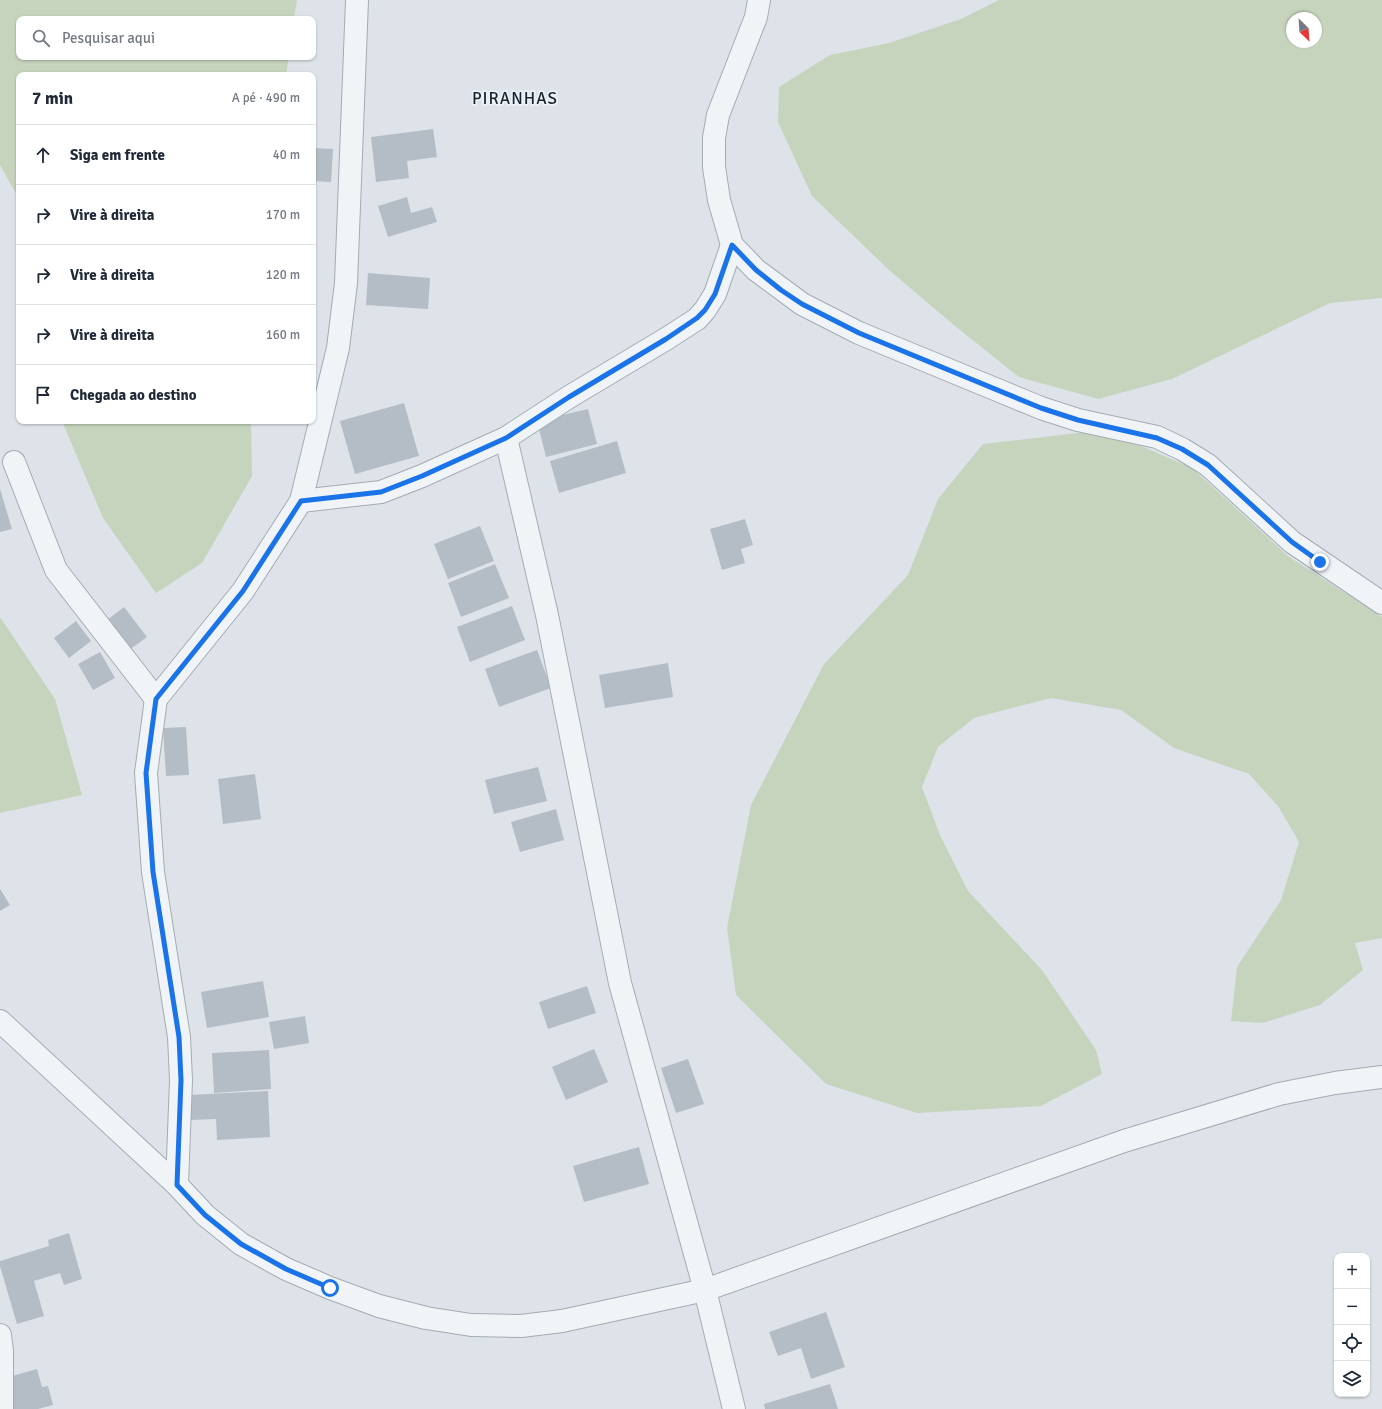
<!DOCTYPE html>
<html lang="pt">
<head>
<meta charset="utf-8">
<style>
	body { margin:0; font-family:Signika,sans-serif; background:#f6f6f7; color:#1f2937 }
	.controls { position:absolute; right:12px; bottom:12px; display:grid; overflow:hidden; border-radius:8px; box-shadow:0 1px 3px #0004 }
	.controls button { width:36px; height:36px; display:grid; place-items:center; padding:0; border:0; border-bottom:1px solid #e0e1e3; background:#fff; color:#1f2937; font:20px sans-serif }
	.compass { position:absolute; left:1286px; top:12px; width:36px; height:36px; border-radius:50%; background:#fff; box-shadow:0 1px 3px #0004; rotate:155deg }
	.stop { position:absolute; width:12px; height:12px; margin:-9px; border:3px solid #1a73e8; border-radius:50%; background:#fff }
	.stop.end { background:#1a73e8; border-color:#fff; box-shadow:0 1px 4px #0008 }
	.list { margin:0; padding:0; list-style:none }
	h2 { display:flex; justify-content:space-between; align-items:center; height:52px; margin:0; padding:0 16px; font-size:17px }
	h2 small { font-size:13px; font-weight:400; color:#747a83 }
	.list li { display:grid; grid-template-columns:26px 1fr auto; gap:12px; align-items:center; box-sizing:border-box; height:60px; padding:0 16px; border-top:1px solid #e0e1e3 }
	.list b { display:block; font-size:15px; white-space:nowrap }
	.list em { font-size:13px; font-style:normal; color:#747a83 }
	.icon { flex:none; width:22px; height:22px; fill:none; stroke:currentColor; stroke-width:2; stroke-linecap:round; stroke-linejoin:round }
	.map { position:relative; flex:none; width:1382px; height:1409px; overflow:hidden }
	.search { position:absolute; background:#fff; box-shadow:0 1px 3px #0004; left:16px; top:16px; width:300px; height:44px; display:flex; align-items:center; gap:10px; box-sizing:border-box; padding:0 14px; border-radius:8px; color:#747a83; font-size:15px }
	.panel { position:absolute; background:#fff; box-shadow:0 1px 3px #0004; left:16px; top:72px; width:300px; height:352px; border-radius:8px }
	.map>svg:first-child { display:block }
	.green { fill:#c6d4be; fill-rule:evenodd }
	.building { fill:#b4bdc6 }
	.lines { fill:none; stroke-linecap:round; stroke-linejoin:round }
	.minor-casing { stroke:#a3abb3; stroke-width:24 }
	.tertiary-casing { stroke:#a3abb3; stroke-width:24 }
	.minor { stroke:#f1f4f7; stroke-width:22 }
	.tertiary { stroke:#f1f4f7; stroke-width:22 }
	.route { stroke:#1a73e8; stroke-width:5 }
	.labels { text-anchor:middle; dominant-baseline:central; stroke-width:3.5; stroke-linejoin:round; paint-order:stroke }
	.quarter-label { font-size:17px; letter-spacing:1px; fill:#182432; stroke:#edf2f6 }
</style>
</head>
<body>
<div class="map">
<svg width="1382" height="1409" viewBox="0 0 1382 1409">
	<rect width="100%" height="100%" fill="#dee3e9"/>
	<g class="green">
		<path d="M0,0H297L294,19H19V57H289L286,75H19V199L0,165Z"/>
		<path d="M999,0H1382V298L1330,303L1172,379L1098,399L1019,377L955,326L889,270L812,196L778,122L779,87L830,55L889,43L961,19ZM1292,18H1316V42H1292Z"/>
		<path d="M62,421H251L252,476L202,563L156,593L103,518Z"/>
		<path d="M1104,430L1192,468L1288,556L1382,617V938L1355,943L1363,970L1320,1005L1263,1023L1231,1021L1237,967L1281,900L1299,842L1278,806L1249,774L1174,748L1121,710L1051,698L974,718L938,747L922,787L940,835L968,891L1042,970L1096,1050L1102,1074L1041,1106L917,1113L826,1084L736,995L727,928L751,805L824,664L908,575L938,499L983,444Z"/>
		<path d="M0,617L55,699L82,795L0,813Z"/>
	</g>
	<g class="building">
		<path d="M433,129L437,157L407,161L409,178L376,182L371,137Z"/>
		<path d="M313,148L333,149L331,182L313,181Z"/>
		<path d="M407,197L411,213L432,207L437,222L388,237L378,206Z"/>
		<path d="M368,273L430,278L428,309L366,305Z"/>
		<path d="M404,403L419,456L355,474L340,421Z"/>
		<path d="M588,409L597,444L546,457L537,421Z"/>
		<path d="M617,441L626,473L559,493L550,461Z"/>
		<path d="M0,489L12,529L0,532Z"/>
		<path d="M745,519L753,545L741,549L745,563L722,570L710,529Z"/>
		<path d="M480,526L494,561L448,579L434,544Z"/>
		<path d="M495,564L509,598L461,617L448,583Z"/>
		<path d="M512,606L525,640L470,662L457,627Z"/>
		<path d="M124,607L147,637L129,650L107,620Z"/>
		<path d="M76,621L91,641L69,658L54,638Z"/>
		<path d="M537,650L551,688L499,707L485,669Z"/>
		<path d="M100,652L115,678L93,690L78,664Z"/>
		<path d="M668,663L673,697L605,708L599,675Z"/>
		<path d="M186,727L189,775L166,776L163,728Z"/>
		<path d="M538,767L547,801L494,814L485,780Z"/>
		<path d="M255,774L261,819L223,824L218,779Z"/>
		<path d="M556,809L564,840L520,852L511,822Z"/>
		<path d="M0,889L10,905L0,911Z"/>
		<path d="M263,981L269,1017L207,1028L201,992Z"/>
		<path d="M587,986L596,1013L548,1029L539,1002Z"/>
		<path d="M305,1016L309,1043L274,1049L269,1022Z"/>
		<path d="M594,1049L608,1082L566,1100L552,1067Z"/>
		<path d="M269,1050L271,1089L214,1093L212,1053Z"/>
		<path d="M688,1059L704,1104L676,1113L661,1068Z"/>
		<path d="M268,1091L270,1137L217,1140L216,1119L191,1120L190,1095Z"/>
		<path d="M639,1147L649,1184L584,1202L573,1166Z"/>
		<path d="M69,1233L82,1279L64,1285L60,1273L34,1281L44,1316L17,1324L0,1266V1261L49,1246L48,1240Z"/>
		<path d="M826,1312L845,1367L811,1379L801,1348L778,1356L769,1332Z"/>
		<path d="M37,1369L42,1387L48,1386L53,1405L38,1409H13L5,1378Z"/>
		<path d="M830,1384L838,1409H765L764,1404Z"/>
	</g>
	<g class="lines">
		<defs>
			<g id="minor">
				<path d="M759,0L756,17L718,115L714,138V167L719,200L732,245L756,270L802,304L859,333L1041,408L1078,420L1157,437L1182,449L1208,465L1292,542L1382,603"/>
				<path d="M506,438L547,615L620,983L705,1290L734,1409"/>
				<path d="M14,462L56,570L156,699"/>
				<path d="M301,501L381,492L422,476L506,438L569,397L666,339L697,319L705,310L715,294L732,245"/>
				<path d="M177,1185L181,1080L179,1037L153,872L146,773L156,699L243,591L301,501L338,348L346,283L357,0"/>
				<path d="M0,1335L2,1351V1409"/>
			</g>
			<path id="tertiary" d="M0,1021L177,1185L205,1215L241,1244L286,1269L330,1288L379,1306L426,1318L471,1325L521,1326L562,1321L705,1290L1124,1141L1279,1094L1335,1083L1382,1077"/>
		</defs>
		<use href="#minor" class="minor-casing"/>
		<use href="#tertiary" class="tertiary-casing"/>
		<use href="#minor" class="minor"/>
		<use href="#tertiary" class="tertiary"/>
	</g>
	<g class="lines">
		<path class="route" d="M330,1288L286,1269L241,1244L205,1215L177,1185L181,1080L179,1037L153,872L146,773L156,699L243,591L301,501L381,492L422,476L506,438L569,397L666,339L697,318L705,310L715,294L732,245L756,270L781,290L802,304L859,333L1041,408L1078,420L1157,438L1182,449L1208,465L1292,542L1320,562"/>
	</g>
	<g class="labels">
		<g class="quarter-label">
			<text x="515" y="98">PIRANHAS</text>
		</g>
	</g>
</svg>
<div class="controls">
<button>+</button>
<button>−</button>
<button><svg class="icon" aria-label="locate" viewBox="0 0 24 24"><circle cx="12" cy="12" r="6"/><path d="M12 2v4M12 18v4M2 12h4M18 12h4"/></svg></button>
<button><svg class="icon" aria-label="layers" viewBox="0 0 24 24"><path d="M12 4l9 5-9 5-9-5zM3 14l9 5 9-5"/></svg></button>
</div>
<svg class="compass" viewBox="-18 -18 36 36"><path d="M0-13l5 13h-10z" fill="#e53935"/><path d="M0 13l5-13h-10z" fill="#747a83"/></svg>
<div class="stop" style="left:330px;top:1288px"></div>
<div class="stop end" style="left:1320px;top:562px"></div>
<div class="search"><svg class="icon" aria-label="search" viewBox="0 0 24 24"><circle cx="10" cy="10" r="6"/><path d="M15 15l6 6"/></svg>Pesquisar aqui</div>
<section class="panel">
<h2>7 min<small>A pé · 490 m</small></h2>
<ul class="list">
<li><svg class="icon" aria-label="ahead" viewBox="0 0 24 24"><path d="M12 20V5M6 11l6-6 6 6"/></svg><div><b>Siga em frente</b></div><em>40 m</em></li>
<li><svg class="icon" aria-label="right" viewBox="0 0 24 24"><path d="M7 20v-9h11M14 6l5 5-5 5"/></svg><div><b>Vire à direita</b></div><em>170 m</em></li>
<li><svg class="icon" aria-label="right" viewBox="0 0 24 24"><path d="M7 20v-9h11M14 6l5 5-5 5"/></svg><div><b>Vire à direita</b></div><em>120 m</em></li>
<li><svg class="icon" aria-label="right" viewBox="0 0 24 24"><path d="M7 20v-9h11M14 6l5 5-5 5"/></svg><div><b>Vire à direita</b></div><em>160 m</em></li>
<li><svg class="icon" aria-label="arrive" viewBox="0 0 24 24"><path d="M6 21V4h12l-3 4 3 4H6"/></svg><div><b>Chegada ao destino</b></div></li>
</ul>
</section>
</div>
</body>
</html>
